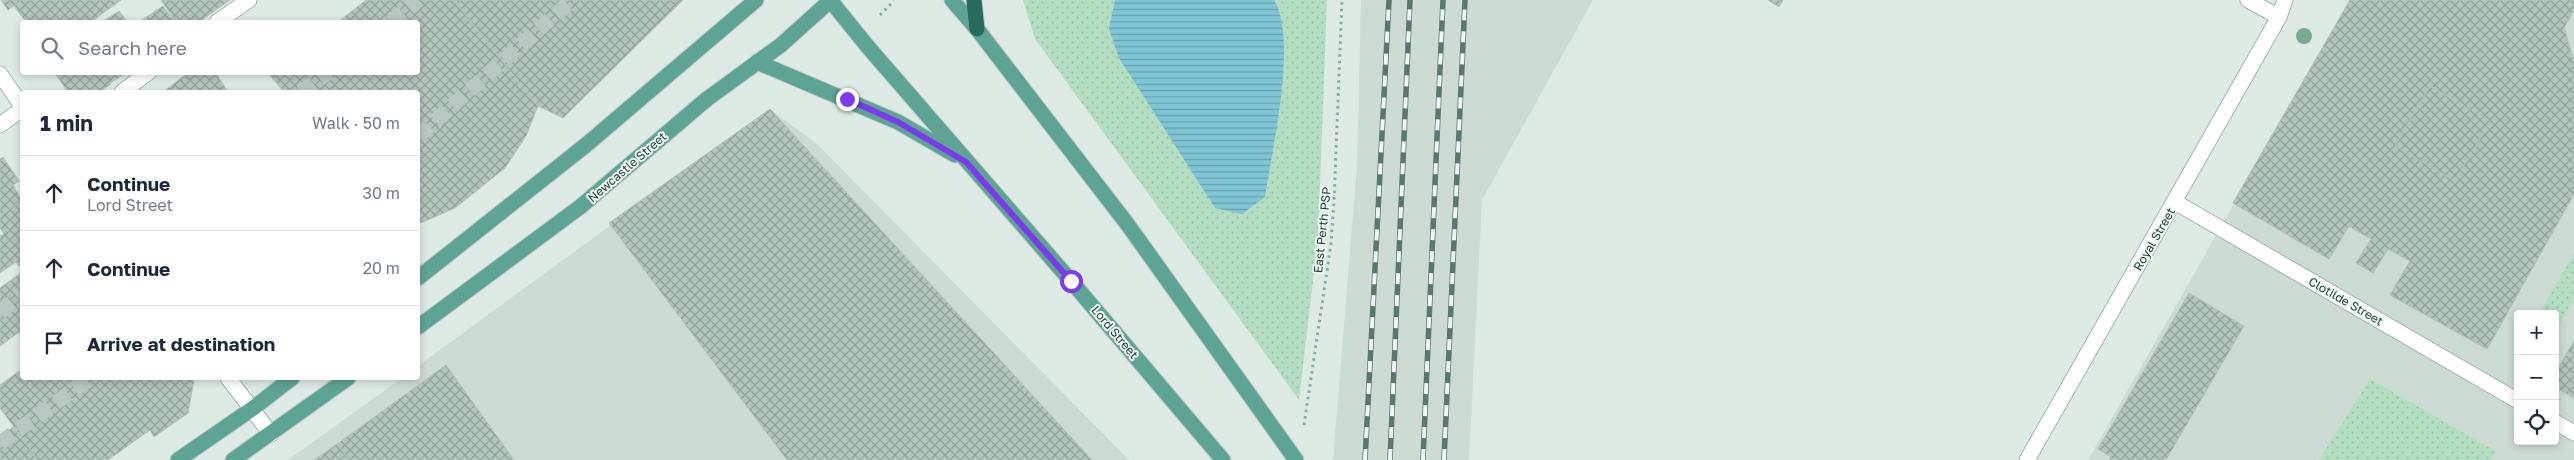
<!DOCTYPE html>
<html lang="en">
<head>
<meta charset="utf-8">
<style>
	body { margin:0; font-family:"Golos Text",sans-serif; background:#f6f6f7; color:#1f2937 }
	.controls { position:absolute; right:15px; bottom:15px; display:grid; overflow:hidden; border-radius:5px; box-shadow:0 2px 8px #0003 }
	.controls button { width:45px; height:45px; display:grid; place-items:center; padding:0; border:0; border-bottom:1px solid #e0e1e3; background:#fff; color:#1f2937; font:25px sans-serif }
	.stop { position:absolute; width:15px; height:15px; margin:-11px; border:4px solid #7c3aed; border-radius:50%; background:#fff }
	.stop.end { background:#7c3aed; border-color:#fff; box-shadow:0 1px 5px #0008 }
	.list { margin:0; padding:0; list-style:none }
	h2 { display:flex; justify-content:space-between; align-items:center; height:65px; margin:0; padding:0 20px; font-size:21px }
	h2 small { font-size:16px; font-weight:400; color:#747a83 }
	.list li { display:grid; grid-template-columns:32px 1fr auto; gap:15px; align-items:center; box-sizing:border-box; height:75px; padding:0 20px; border-top:1px solid #e0e1e3 }
	.list b { display:block; font-size:19px; white-space:nowrap }
	.list p { margin:0; font-size:16px; white-space:nowrap; color:#747a83 }
	.list em { font-size:16px; font-style:normal; color:#747a83 }
	.icon { flex:none; width:28px; height:28px; fill:none; stroke:currentColor; stroke-width:2; stroke-linecap:round; stroke-linejoin:round }
	.map { position:relative; flex:none; width:2574px; height:460px; overflow:hidden }
	.search { position:absolute; background:#fff; box-shadow:0 2px 8px #0003; left:20px; top:20px; width:400px; height:55px; display:flex; align-items:center; gap:12px; box-sizing:border-box; padding:0 18px; border-radius:5px; color:#747a83; font-size:19px }
	.panel { position:absolute; background:#fff; box-shadow:0 2px 8px #0003; left:20px; top:90px; width:400px; height:290px; border-radius:5px }
	.map>svg:first-child { display:block }
	.built { fill:#ccdbd4; fill-rule:evenodd }
	.green { fill:url(#green-dots) }
	.water { fill:url(#water-rules) }
	.building { fill:url(#building-cross-hatch); stroke:#b0c5bd; fill-rule:evenodd }
	.lines { fill:none; stroke-linecap:round; stroke-linejoin:round }
	.highway-tunnel { stroke:#b8c8c2; stroke-width:15; stroke-dasharray:15 8; stroke-linecap:butt }
	.minor-casing { stroke:#a1b3ac; stroke-width:17 }
	.major-casing { stroke:#c0c8c6; stroke-width:17 }
	.highway-casing { stroke:#c0c8c6; stroke-width:17 }
	.path { stroke:#7bb1a2; stroke-width:3; stroke-dasharray:2.5 4; stroke-linecap:butt }
	.minor { stroke:#fff; stroke-width:15 }
	.major { stroke:#5ea494; stroke-width:15 }
	.highway { stroke:#286a5e; stroke-width:15 }
	.rail-casing { stroke:#587870; stroke-width:5.5 }
	.rail { stroke:#eef7f3; stroke-width:4; stroke-dasharray:11; stroke-linecap:butt }
	.tree { fill:#78aa8e }
	.route { stroke:#7c3aed; stroke-width:6 }
	.labels { text-anchor:middle; dominant-baseline:central; stroke-width:4; stroke-linejoin:round; paint-order:stroke }
	.street-label { font-size:12px; fill:#1e3b34; stroke:#eef7f3 }
</style>
</head>
<body>
<div class="map">
<svg width="2574" height="460" viewBox="0 0 2574 460">
	<defs>
		<pattern id="green-dots" width="8" height="8" patternUnits="userSpaceOnUse" patternTransform="scale(1.25)"><rect width="8" height="8" fill="#b4dec1"/><path d="M2 2h.1M6 6h.1" fill="none" stroke="#9abfa6" stroke-width="1.8" stroke-linecap="round"/></pattern>
		<pattern id="water-rules" width="6" height="5" patternUnits="userSpaceOnUse" patternTransform="scale(1.25)"><rect width="6" height="5" fill="#80c5d5"/><path d="M0 2.5h6" fill="none" stroke="#68a1ae"/></pattern>
		<pattern id="building-cross-hatch" width="8" height="8" patternUnits="userSpaceOnUse" patternTransform="scale(1.25)"><rect width="8" height="8" fill="#b3c6be"/><path d="M0 0l8 8M0 8l8-8" fill="none" stroke="#91a29b"/></pattern>
	</defs>
	<rect width="100%" height="100%" fill="#deebe5"/>
	<g class="built">
		<path d="M1361,0H1593L1482,200L1469,460H1333L1357,166Z"/>
		<path d="M2350,0H2574V460H2088ZM2518,314H2555V441H2518Z"/>
		<path d="M770,109L817,144L1129,460H288L402,378H418V366Z"/>
	</g>
	<g class="green">
		<path d="M1023,0H1327L1318,238L1299,400L1035,39Z"/>
		<path d="M2574,253V299L2555,332V314H2539Z"/>
		<path d="M2370,379L2497,452L2491,460H2319Z"/>
	</g>
	<path class="water" d="M1115,0H1274C1298,39 1272,150 1265,197L1242,214L1215,208L1119,58L1109,29Z"/>
	<g class="building">
		<path d="M1,0H22L8,10Z"/>
		<path d="M22,0H121L91,22H26L14,6Z"/>
		<path d="M161,0H230L199,22H176Z"/>
		<path d="M366,0H454L538,106L526,136L505,168L455,208L423,222L418,223V92H284L267,72H418V22H338Z"/>
		<path d="M454,0H683L563,118L538,106Z"/>
		<path d="M1768,0H1783L1779,7Z"/>
		<path d="M2350,0H2574V10L2564,28L2574,61V194L2487,349L2390,295L2410,261L2388,249L2373,273L2356,263L2371,239L2349,226L2329,259L2233,203Z"/>
		<path d="M2350,0H2574V10L2564,28L2574,61V194L2487,349L2390,295L2410,261L2388,249L2373,273L2356,263L2371,239L2349,226L2329,259L2233,203ZM2430,86L2490,121L2455,181L2395,146Z"/>
		<path d="M163,6L175,22H139Z"/>
		<path d="M119,11L128,22H102Z"/>
		<path d="M54,72H128L110,83L111,84L99,92H68Z"/>
		<path d="M189,72H215L227,90L224,92H163Z"/>
		<path d="M770,109L1092,460H787L609,223Z"/>
		<path d="M3,157L19,181L13,185L22,200L0,216V159Z"/>
		<path d="M22,200V264L19,266L16,262L0,273V236L4,234L0,228V216Z"/>
		<path d="M22,272V330L0,346V288Z"/>
		<path d="M2189,293L2244,326L2166,460H2109L2111,457L2098,449Z"/>
		<path d="M2574,341V398L2555,387V374Z"/>
		<path d="M2574,341V398L2555,387V374Z"/>
		<path d="M446,365L514,460H349L337,444Z"/>
		<path d="M22,369V378H192L194,380L188,413L154,437L150,430L108,460H38L0,408V385Z"/>
		<path d="M13,427L38,460H0V438Z"/>
		<path d="M337,444L349,460H314Z"/>
	</g>
	<g class="lines">
		<g class="highway-tunnel">
			<path d="M391,22L418,0"/>
			<path d="M301,92L329,72"/>
			<path d="M418,136L572,0"/>
			<path d="M0,312L22,295"/>
			<path d="M0,443L90,378"/>
		</g>
		<defs>
			<g id="minor">
				<path d="M2248,0L2279,17"/>
				<path d="M217,22L249,0"/>
				<path d="M0,74L22,106"/>
				<path d="M122,92L149,72"/>
				<path d="M0,125L22,109"/>
				<path d="M2175,202L2518,401"/>
				<path d="M228,378L271,434"/>
				<path d="M2555,422L2574,433"/>
				<path d="M2027,460L2279,17L2285,0"/>
			</g>
			<g id="major">
				<path d="M830,0L868,47L1071,281L1223,460"/>
				<path d="M952,0L977,29L1128,225L1296,460"/>
				<path d="M757,62L898,122L955,155"/>
				<path d="M418,278L586,145L756,0"/>
				<path d="M418,327L580,207L707,99L781,45L831,0"/>
				<path d="M178,460L252,409L292,378"/>
				<path d="M233,460L348,378"/>
			</g>
			<path id="highway" d="M974,0L977,29"/>
		</defs>
		<use href="#minor" class="minor-casing"/>
		<use href="#major" class="major-casing"/>
		<use href="#highway" class="highway-casing"/>
		<g class="path">
			<path d="M880,15L894,1"/>
			<path d="M1304,425L1331,244L1334,201L1342,0"/>
		</g>
		<use href="#minor" class="minor"/>
		<use href="#major" class="major"/>
		<use href="#highway" class="highway"/>
		<defs>
			<g id="rail">
				<path d="M1365,460L1389,0"/>
				<path d="M1390,460L1410,0"/>
				<path d="M1423,460L1443,0"/>
				<path d="M1444,460L1465,0"/>
			</g>
		</defs>
		<use href="#rail" class="rail-casing"/>
		<use href="#rail" class="rail"/>
	</g>
	<circle class="tree" cx="2304" cy="36" r="8"/>
	<g class="lines">
		<path class="route" d="M847,99L898,122L966,162L1071,281"/>
	</g>
	<g class="labels">
		<g class="street-label">
			<text transform="translate(627 167) rotate(-41)">Newcastle Street</text>
			<text transform="translate(1322 230) rotate(-84)">East Perth PSP</text>
			<text transform="translate(2154 239) rotate(-60)">Royal Street</text>
			<text transform="translate(2346 301) rotate(30)">Clotilde Street</text>
			<text transform="translate(1115 332) rotate(50)">Lord Street</text>
		</g>
	</g>
</svg>
<div class="controls">
<button>+</button>
<button>−</button>
<button><svg class="icon" aria-label="locate" viewBox="0 0 24 24"><circle cx="12" cy="12" r="6"/><path d="M12 2v4M12 18v4M2 12h4M18 12h4"/></svg></button>
</div>
<div class="stop" style="left:1071px;top:281px"></div>
<div class="stop end" style="left:847px;top:99px"></div>
<div class="search"><svg class="icon" aria-label="search" viewBox="0 0 24 24"><circle cx="10" cy="10" r="6"/><path d="M15 15l6 6"/></svg>Search here</div>
<section class="panel">
<h2>1 min<small>Walk · 50 m</small></h2>
<ul class="list">
<li><svg class="icon" aria-label="ahead" viewBox="0 0 24 24"><path d="M12 20V5M6 11l6-6 6 6"/></svg><div><b>Continue</b><p>Lord Street</p></div><em>30 m</em></li>
<li><svg class="icon" aria-label="ahead" viewBox="0 0 24 24"><path d="M12 20V5M6 11l6-6 6 6"/></svg><div><b>Continue</b></div><em>20 m</em></li>
<li><svg class="icon" aria-label="arrive" viewBox="0 0 24 24"><path d="M6 21V4h12l-3 4 3 4H6"/></svg><div><b>Arrive at destination</b></div></li>
</ul>
</section>
</div>
</body>
</html>
